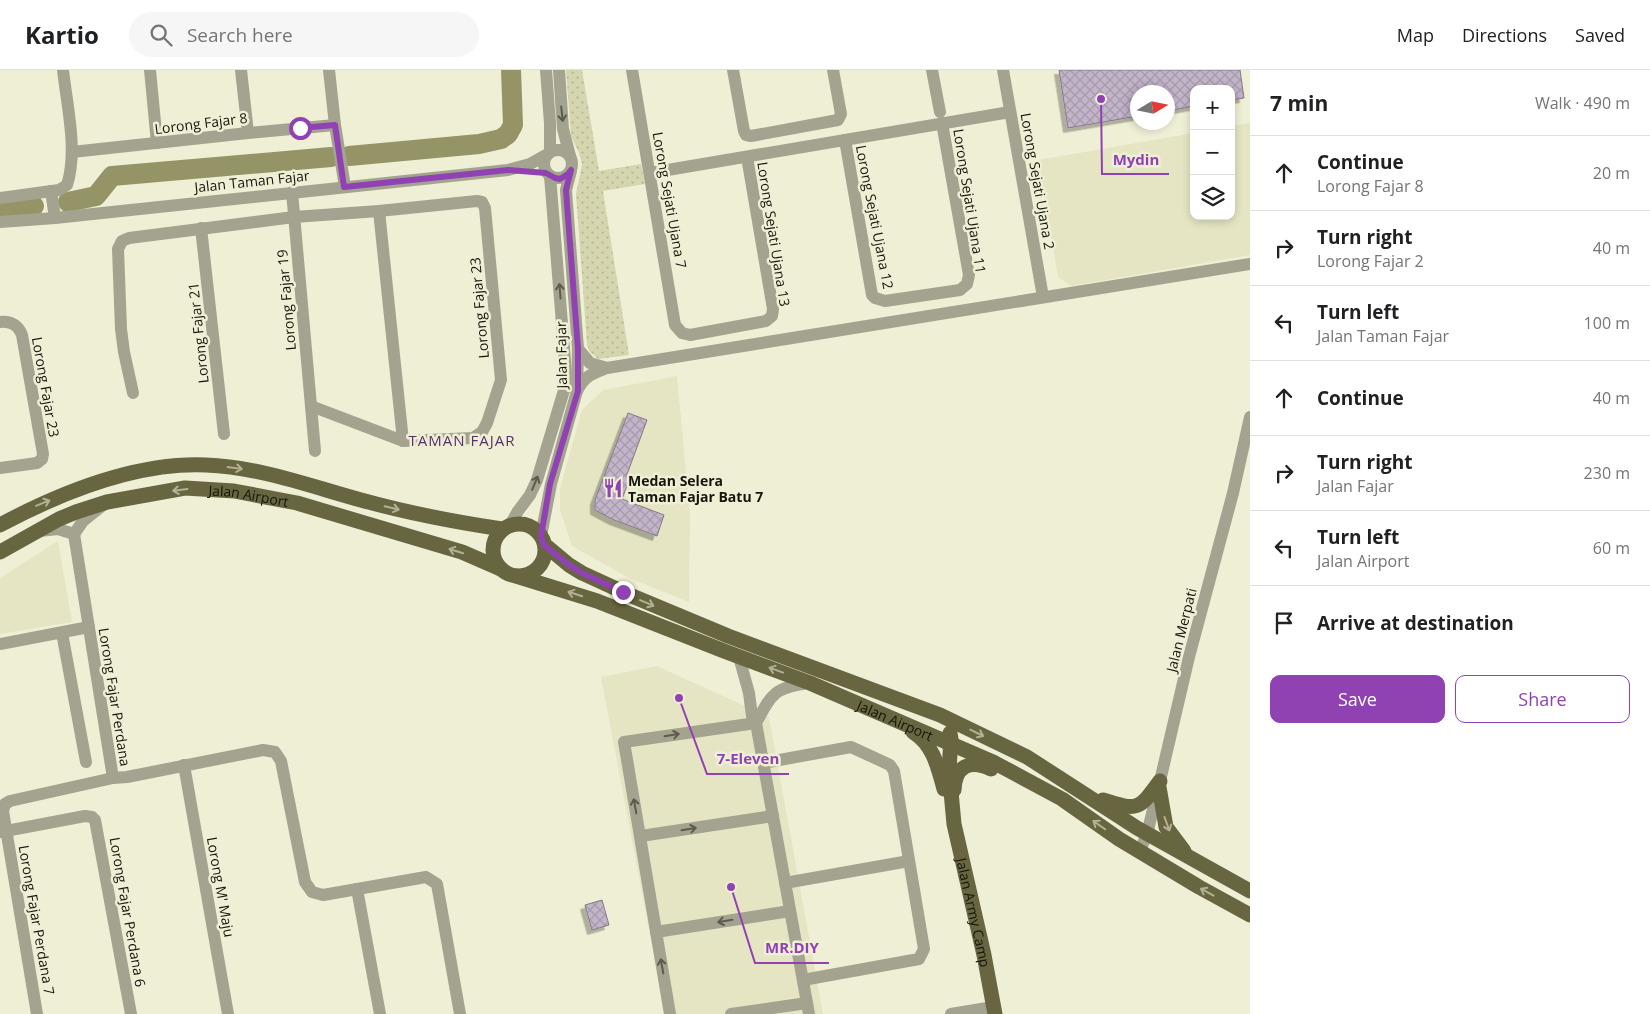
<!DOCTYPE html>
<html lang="en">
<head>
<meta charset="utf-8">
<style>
	body { margin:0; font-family:"Open Sans",sans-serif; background:#f6f6f6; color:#202124 }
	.controls { position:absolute; right:15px; top:15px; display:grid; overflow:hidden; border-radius:10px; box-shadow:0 2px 8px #0003 }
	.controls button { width:45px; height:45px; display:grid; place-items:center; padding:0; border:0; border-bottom:1px solid #e0e0e0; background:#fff; color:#202124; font:25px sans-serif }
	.compass { position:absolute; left:1130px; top:15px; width:45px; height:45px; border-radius:50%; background:#fff; box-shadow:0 2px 8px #0003; rotate:80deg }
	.stop { position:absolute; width:15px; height:15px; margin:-11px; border:4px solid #9042b3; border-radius:50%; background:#fff }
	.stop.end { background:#9042b3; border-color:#fff; box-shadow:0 1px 5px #0008 }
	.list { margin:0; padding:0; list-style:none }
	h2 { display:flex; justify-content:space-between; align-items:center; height:65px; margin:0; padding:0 20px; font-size:21px }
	h2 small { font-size:16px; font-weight:400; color:#757577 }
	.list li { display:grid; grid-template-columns:32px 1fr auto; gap:15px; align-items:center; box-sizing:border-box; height:75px; padding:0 20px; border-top:1px solid #e0e0e0 }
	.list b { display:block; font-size:19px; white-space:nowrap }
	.list p { margin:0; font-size:16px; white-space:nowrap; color:#757577 }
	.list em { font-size:16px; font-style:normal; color:#757577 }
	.actions { display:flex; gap:10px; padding:15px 20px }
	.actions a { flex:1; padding:11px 0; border:1px solid #9042b3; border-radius:10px; text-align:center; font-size:18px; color:#9042b3 }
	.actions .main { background:#9042b3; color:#fff }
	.icon { flex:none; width:28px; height:28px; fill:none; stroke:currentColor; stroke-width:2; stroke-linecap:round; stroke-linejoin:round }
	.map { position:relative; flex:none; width:1250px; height:944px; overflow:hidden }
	header { display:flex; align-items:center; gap:30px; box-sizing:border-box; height:70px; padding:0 25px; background:#fff; border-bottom:1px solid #e0e0e0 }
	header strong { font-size:24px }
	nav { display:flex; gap:28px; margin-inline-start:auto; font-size:18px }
	.search { width:350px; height:45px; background:#f6f6f6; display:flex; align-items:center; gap:12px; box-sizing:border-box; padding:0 18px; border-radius:28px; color:#757577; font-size:19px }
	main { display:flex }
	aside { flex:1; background:#fff }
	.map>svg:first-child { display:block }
	.built { fill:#e5e5c4 }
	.park { fill:url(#park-dots) }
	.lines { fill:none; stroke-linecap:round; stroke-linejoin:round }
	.river { stroke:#949466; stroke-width:20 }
	.building { fill:url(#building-cross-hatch); stroke:#84788b; filter:url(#shadow) }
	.minor { stroke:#a3a38f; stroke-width:12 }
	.major { stroke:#676641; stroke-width:15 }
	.oneway { stroke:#5c5c4e }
	.oneway2 { stroke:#b2b193 }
	.route { stroke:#9042b3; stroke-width:6 }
	.labels { text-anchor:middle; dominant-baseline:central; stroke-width:5; stroke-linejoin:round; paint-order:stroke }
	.street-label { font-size:14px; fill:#15150c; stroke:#efefd6 }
	.poi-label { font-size:14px; font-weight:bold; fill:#15150c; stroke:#efefd6; text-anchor:start }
	.neighbourhood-label { font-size:15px; letter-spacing:1px; fill:#57326a; stroke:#efefd6 }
	.leader { fill:none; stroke:#9042b3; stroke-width:2 }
	.callout-dot { fill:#9042b3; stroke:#efefd6; stroke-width:2 }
	.callout-label { font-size:15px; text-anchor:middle; font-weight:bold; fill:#9042b3; stroke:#efefd6; stroke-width:5; stroke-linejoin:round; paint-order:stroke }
</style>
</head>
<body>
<header>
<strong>Kartio</strong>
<div class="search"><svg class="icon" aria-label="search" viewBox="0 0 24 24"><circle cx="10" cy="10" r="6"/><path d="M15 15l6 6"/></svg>Search here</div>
<nav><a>Map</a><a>Directions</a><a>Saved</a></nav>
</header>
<main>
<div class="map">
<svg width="1250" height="944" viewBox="0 0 1250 944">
	<defs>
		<pattern id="park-dots" width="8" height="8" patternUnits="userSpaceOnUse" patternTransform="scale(1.25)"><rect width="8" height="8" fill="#d5d5af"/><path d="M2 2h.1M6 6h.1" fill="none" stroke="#b6b695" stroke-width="1.8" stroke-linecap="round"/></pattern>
		<pattern id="building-cross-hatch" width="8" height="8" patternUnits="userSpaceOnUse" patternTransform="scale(1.25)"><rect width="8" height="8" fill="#c2b4c9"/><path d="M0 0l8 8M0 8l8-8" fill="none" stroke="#a69aab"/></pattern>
		<filter id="shadow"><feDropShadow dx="-4.5" dy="4.5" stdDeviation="0" flood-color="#0004"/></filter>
	</defs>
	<rect width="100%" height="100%" fill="#efefd6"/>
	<g class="built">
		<path d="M1250,53V185L1071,216L1058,207L1038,90L1194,63V146H1231V56Z"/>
		<path d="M677,306L690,445L689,532L629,508L572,476L560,440V418L582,340L603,320Z"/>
		<path d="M58,471L72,552L0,564V508Z"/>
		<path d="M657,596L769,647L823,944H665L601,607Z"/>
	</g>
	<path class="park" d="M566,0H582L599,101L641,94L645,114L603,121L629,285L598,289L589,281L587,274L576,124L582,94L579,83L571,66Z"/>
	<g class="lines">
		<g class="river">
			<path d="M349,86L479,74L501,69L508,64L513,55L511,0"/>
			<path d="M68,132L96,126L112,106L331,87"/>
			<path d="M0,140L34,136"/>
		</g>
	</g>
	<g class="building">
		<path d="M1059,0H1240L1244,28L1231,30V19H1194V36L1168,41V22H1138V46L1068,58Z"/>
		<path d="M628,343L647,350L626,407L630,408L622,429L664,445L657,466L614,450L595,440V430Z"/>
		<path d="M602,830L609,855L592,860L585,835Z"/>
	</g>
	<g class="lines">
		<g class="minor">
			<path d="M150,0L157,73"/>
			<path d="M241,0L248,63"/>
			<path d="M329,0L335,55L345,117"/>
			<path d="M546,0L550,53V82"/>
			<path d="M559,0L563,59L570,86"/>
			<path d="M632,0L675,255L682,263L690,265L766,251L772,246L773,239L747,87"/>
			<path d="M733,0L744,61L746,65L751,66L838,50L841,44L833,0"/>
			<path d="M932,0L940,42"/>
			<path d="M1003,0L1043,227"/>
			<path d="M845,70L872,225L875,228L885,231L960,220L967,214L969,205L942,53"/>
			<circle cx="558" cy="94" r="14"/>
			<path d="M72,82L248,63L335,55"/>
			<path d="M650,103L1010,42"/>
			<path d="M51,121L55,148"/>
			<path d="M292,122L315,381"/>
			<path d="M0,128L59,120L67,115C78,81 67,36 63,0"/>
			<path d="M379,141L403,371"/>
			<path d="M0,152L55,148L508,100L530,94L546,85"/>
			<path d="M201,158L224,364"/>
			<path d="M0,252C11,251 18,255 22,265L43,384L42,389L37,393L0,398"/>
			<path d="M578,279L590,293L607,298"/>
			<path d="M577,321C585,305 592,304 607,298L1250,194"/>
			<path d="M133,323L124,282L121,259L118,179L122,171L129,168L294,147L379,141L477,131L482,132L485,138L501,310L487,353L482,362L473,368L403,371L311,336"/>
			<path d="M510,455L518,441L530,425L537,410L565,317L566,303L550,106"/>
			<path d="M39,461L58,459L74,464"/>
			<path d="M74,464L113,708"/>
			<path d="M74,464L83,451L103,435"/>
			<path d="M541,466L551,414L577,321L578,279L567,134L566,120L571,101"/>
			<path d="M62,563L86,692"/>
			<path d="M0,574L89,557"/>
			<path d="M739,587L749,623L752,646L756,653L809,944"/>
			<path d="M756,653C772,623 775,617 810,613"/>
			<path d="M763,693L851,677L890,695L894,701L924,879L919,889L803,910"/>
			<path d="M184,695L228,944"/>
			<path d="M0,762L85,746L92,747L95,750L131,944"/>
			<path d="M641,766L773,746"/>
			<path d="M1140,781L1147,764L1160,711L1189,587L1233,423L1250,347"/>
			<path d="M785,813L909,791"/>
			<path d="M357,819L380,944"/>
			<path d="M656,862L790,841"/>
			<path d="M37,944L3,741L5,734L10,731L113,708L127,707L263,680L275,682L281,691L305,812L312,822L323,825L426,807L437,814L460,944"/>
			<path d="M670,944L624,672L756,653"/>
			<path d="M731,944L807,933"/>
			<path d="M951,944L993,937"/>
		</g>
		<g class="major">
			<circle cx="519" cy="480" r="26"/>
			<path d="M0,455C60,423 136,392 206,395C259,397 310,416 361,430C408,443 455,452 502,459"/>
			<path d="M545,475L569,495L582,503L632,526L728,566L940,645L1027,687L1137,758L1250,821"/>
			<path id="s1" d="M0,482L59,449L76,442L107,432L185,418L234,421L297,433L462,482L501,499"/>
			<path id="s2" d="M516,506L597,531L724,581L810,613L995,693L1062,729L1119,769L1199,817L1250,845"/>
			<path d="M913,662C933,674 938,697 944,719"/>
			<path id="s3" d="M950,663L951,669L949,700L954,754L984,885L995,944"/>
			<path d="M1159,717L1166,757L1184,781"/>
			<path d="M954,720C955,696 970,689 991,699"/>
			<path d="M1103,730C1138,741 1139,740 1160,711"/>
		</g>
	</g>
	<defs><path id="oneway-shaft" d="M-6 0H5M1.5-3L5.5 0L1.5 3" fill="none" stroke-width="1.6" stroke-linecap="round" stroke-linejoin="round" transform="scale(1.25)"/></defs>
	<g class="oneway">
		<use href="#oneway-shaft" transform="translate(562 44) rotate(84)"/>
		<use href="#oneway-shaft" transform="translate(560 221) rotate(-94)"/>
		<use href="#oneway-shaft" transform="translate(535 413) rotate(-67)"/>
		<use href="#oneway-shaft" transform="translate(672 665) rotate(-9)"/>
		<use href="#oneway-shaft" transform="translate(635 736) rotate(-100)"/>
		<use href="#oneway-shaft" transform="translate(689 759) rotate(-9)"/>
		<use href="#oneway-shaft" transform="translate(725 851) rotate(171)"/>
		<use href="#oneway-shaft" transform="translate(662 896) rotate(-100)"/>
	</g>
	<g class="oneway2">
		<use href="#oneway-shaft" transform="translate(235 398) rotate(8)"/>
		<use href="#oneway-shaft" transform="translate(180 420) rotate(173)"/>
		<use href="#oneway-shaft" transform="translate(43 433) rotate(-22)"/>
		<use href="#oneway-shaft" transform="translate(392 438) rotate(13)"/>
		<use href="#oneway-shaft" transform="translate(456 481) rotate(-163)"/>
		<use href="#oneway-shaft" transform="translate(575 524) rotate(-162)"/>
		<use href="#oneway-shaft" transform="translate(647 533) rotate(23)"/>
		<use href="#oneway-shaft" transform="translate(776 600) rotate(-160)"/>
		<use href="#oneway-shaft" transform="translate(977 663) rotate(26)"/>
		<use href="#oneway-shaft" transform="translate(1167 754) rotate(70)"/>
		<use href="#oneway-shaft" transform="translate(1099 755) rotate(-145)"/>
		<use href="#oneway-shaft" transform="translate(1207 822) rotate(-151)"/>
	</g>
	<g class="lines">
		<path class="route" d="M300,58L335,55L344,117L508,100L546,103L555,108L560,109L568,104L571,100L566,120L567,134L578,279V321L550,414L541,466L544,475L569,495L582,503L623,522"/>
	</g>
	<defs>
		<symbol id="restaurant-bare" viewBox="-9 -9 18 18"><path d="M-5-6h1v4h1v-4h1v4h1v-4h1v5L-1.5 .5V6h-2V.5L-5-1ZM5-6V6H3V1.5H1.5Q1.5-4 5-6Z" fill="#9042b3" stroke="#efefd6" stroke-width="2.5" paint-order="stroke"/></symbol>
	</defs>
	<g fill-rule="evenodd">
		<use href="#restaurant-bare" x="599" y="404" width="28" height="28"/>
	</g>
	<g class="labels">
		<g class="street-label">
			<text transform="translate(201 53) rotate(-7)">Lorong Fajar 8</text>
			<text transform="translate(252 111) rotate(-6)">Jalan Taman Fajar</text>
			<text transform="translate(1038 111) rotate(80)">Lorong Sejati Ujana 2</text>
			<text transform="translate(670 130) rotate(80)">Lorong Sejati Ujana 7</text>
			<text transform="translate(970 131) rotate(81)">Lorong Sejati Ujana 11</text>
			<text transform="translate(875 147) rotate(79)">Lorong Sejati Ujana 12</text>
			<text transform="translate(774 164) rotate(81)">Lorong Sejati Ujana 13</text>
			<text transform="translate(286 230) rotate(-95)">Lorong Fajar 19</text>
			<text transform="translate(479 238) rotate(-95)">Lorong Fajar 23</text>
			<text transform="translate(198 263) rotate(-96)">Lorong Fajar 21</text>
			<text transform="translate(561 285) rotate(-91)">Jalan Fajar</text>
			<text transform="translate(46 317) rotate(80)">Lorong Fajar 23</text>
			<text stroke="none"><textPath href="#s1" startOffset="262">Jalan Airport</textPath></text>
			<text transform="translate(1181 560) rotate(-76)">Jalan Merpati</text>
			<text transform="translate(115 627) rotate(81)">Lorong Fajar Perdana</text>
			<text stroke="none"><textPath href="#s2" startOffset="406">Jalan Airport</textPath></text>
			<text transform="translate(221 817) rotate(80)">Lorong M' Maju</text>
			<text transform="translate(128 842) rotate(80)">Lorong Fajar Perdana 6</text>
			<text stroke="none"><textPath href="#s3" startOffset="182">Jalan Army Camp</textPath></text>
			<text transform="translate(37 850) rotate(80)">Lorong Fajar Perdana 7</text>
		</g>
		<g class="poi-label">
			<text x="628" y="410">Medan Selera<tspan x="628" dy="16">Taman Fajar Batu 7</tspan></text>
		</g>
		<g class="neighbourhood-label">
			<text x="462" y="370">TAMAN FAJAR</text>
		</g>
	</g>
	<path class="leader" d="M1101 29L1102 104H1169M679 628L707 704H789M731 817L755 893H829"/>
	<g class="callout-dot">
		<circle cx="1101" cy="29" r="5"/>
		<circle cx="679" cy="628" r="5"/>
		<circle cx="731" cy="817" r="5"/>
	</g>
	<g class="callout-label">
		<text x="1136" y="95">Mydin</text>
		<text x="748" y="694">7-Eleven</text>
		<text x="792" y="883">MR.DIY</text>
	</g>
</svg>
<div class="controls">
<button>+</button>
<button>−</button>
<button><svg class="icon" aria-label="layers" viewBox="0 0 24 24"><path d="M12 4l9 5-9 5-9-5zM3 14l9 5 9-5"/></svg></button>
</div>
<svg class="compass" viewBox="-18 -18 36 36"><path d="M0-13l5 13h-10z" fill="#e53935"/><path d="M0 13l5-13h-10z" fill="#757577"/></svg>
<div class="stop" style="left:300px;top:58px"></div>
<div class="stop end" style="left:623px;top:522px"></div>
</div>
<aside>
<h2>7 min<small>Walk · 490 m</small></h2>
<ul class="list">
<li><svg class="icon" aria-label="ahead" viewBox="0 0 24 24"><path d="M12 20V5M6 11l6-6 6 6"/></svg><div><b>Continue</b><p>Lorong Fajar 8</p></div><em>20 m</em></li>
<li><svg class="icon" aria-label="right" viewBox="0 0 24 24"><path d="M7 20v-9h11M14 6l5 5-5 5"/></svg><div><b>Turn right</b><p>Lorong Fajar 2</p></div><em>40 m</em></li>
<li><svg class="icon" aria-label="left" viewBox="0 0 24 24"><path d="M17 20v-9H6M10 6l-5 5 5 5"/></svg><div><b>Turn left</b><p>Jalan Taman Fajar</p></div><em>100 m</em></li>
<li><svg class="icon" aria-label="ahead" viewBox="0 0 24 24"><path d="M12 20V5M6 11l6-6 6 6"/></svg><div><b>Continue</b></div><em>40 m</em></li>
<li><svg class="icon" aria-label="right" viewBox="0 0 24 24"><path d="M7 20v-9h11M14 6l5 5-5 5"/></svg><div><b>Turn right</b><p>Jalan Fajar</p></div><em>230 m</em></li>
<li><svg class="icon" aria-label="left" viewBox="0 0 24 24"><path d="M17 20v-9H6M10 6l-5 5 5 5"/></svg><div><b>Turn left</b><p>Jalan Airport</p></div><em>60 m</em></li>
<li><svg class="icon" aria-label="arrive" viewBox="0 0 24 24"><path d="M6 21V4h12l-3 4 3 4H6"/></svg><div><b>Arrive at destination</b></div></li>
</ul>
<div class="actions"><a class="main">Save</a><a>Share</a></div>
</aside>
</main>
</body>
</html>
